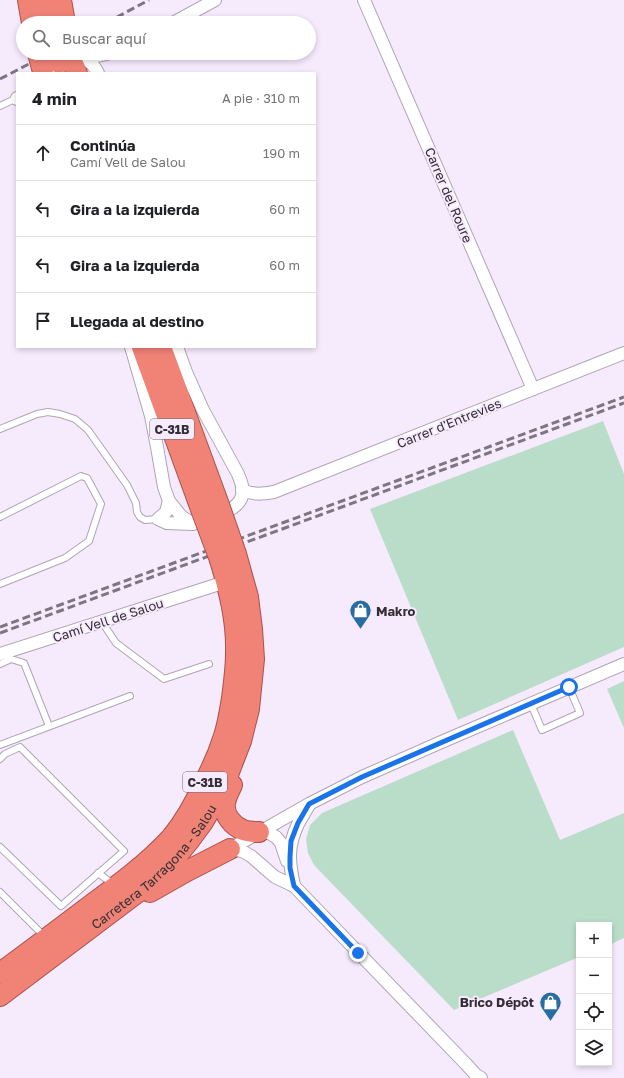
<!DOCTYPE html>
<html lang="es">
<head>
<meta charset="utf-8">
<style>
	body { margin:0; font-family:"Golos Text",sans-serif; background:#f2f2f2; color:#202124 }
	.controls { position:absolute; right:12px; bottom:12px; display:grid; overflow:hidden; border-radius:0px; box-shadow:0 2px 6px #0003 }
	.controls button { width:36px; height:36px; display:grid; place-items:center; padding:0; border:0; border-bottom:1px solid #e0e0e0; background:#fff; color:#202124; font:20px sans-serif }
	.stop { position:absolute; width:12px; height:12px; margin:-9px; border:3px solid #1a73e8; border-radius:50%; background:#fff }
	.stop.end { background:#1a73e8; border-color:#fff; box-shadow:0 1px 4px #0008 }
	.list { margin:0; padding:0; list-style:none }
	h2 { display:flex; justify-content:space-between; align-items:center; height:52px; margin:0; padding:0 16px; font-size:17px }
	h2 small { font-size:13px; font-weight:400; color:#757577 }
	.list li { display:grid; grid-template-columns:26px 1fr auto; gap:12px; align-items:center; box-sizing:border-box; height:56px; padding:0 16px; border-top:1px solid #e0e0e0 }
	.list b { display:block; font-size:15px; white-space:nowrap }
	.list p { margin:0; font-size:13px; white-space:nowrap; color:#757577 }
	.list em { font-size:13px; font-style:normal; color:#757577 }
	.icon { flex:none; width:22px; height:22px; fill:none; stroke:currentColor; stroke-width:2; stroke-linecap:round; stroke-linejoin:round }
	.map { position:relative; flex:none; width:624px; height:1078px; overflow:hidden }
	.search { position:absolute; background:#fff; box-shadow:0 2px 6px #0003; left:16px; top:16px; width:300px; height:44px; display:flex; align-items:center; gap:10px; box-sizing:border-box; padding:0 14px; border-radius:22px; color:#757577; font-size:15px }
	.panel { position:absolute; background:#fff; box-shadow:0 2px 6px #0003; left:16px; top:72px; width:300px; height:276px; border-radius:0px }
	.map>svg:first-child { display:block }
	.green { fill:#baddc9 }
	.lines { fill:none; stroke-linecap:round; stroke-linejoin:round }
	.service-casing { stroke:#afa4b5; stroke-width:8 }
	.minor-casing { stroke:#afa4b5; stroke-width:14 }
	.trunk-casing { stroke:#ab514a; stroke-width:22 }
	.service { stroke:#fff; stroke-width:6 }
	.minor { stroke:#fff; stroke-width:12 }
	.trunk { stroke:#f08276; stroke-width:20 }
	.rail { stroke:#7d7682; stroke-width:3; stroke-dasharray:8 4; stroke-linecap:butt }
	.trunk-bridge-casing { stroke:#ab514a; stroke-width:22; stroke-linecap:butt }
	.trunk-bridge { stroke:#f08276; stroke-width:20 }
	.route { stroke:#1a73e8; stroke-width:5 }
	.labels { text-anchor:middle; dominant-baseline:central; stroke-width:4; stroke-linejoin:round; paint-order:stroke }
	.shield { fill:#f6eafd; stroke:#6e6772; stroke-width:1 }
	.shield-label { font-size:12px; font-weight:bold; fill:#332f36 }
	.street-label { font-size:13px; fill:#332f36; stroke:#f6eafd }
	.poi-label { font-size:13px; font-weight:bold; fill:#332f36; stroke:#f6eafd; text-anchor:start }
</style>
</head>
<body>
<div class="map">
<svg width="624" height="1078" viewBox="0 0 624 1078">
	<rect width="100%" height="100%" fill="#f6eafd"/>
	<g class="green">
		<path d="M603,421L624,474V647L458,720L370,509Z"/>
		<path d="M624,681V728L607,689Z"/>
		<path d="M513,730L560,840L624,813V938L609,945V925H579V957L454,1010L314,865L308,853L306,839L310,825L322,813Z"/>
	</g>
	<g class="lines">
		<defs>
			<g id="service">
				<path d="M0,106L17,98"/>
				<path d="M0,429L37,414L48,412L60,414L75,419L88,430L127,485L136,503L137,512L140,517L145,520L158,519"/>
				<path d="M0,517L81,476L87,478L101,504L89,541L65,558L0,584"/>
				<path d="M102,622L116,643L164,679L209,664"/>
				<path d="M0,664L11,659L24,663L49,726"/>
				<path d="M531,704L542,730L580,713L569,687"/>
				<path d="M0,745L130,696"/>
				<path d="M0,759L5,754L20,747L124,851L61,906L0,847"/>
				<path d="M98,873L113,884"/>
				<path d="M0,892L44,936"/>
			</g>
			<g id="minor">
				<path d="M364,0L533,389"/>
				<path d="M173,23L215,0"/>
				<path d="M66,55C80,53 92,61 98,73"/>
				<path d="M80,55L93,57L111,53"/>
				<path d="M17,98V99"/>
				<path d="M131,347L134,357L151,416L157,447L164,487L169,501L181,516L193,524C207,519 238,512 242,496C244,488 241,482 238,474L203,410L186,372L177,347"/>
				<path d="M242,490C253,495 262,494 274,492L624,353"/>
				<path d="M169,501L166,512L158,519L167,523L192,524"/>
				<path d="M0,654L216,585"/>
				<path d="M264,830L276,837L281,843L287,861"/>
				<path d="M230,849L309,804L362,777L446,740L624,664"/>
				<path d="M230,849L242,851L251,856L275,877L294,886L466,1064L476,1075L481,1078"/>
				<path d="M294,886C289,862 287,847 298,824C301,818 305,812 309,805"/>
			</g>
			<g id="trunk">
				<path d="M28,0L32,23"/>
				<path d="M46,0L50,23"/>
				<path d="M61,0L65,23"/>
				<path d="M72,61L77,73"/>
				<path d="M142,347L202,512"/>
				<path d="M161,347L219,505"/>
				<path d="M232,785C229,791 226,797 225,803C223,815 233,826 243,830C248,832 253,832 259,832"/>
				<path d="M150,892L187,871L230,849"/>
				<path d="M0,973C29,952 58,930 87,908C117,886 146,865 171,838C185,821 196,801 205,781C213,766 219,752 224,736C228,724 230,711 232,698C234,683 236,668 236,653C237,621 229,590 220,560"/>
				<path id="s1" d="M0,996L146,886L177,856L189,841L203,822L218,796L229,772L241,741L249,709L254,659L252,629L248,597L236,554"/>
			</g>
		</defs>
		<use href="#service" class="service-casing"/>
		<use href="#minor" class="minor-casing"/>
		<use href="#trunk" class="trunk-casing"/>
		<use href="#service" class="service"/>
		<use href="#minor" class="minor"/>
		<use href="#trunk" class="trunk"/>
		<g class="rail">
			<path d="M106,23L149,0"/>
			<path d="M0,79L50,53"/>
			<path d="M0,627L624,397"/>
			<path d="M0,633L624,403"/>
		</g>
		<defs>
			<g id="trunk-bridge">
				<path d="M38,53L43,72"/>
				<path d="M56,53L59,63"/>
				<path d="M219,505L236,554"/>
				<path d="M202,512L220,560"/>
			</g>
		</defs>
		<use href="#trunk-bridge" class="trunk-bridge-casing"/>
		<use href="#trunk-bridge" class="trunk-bridge"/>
	</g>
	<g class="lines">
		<path class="route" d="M358,953L294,886L290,868V857L291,841L298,823L309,804L362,777L569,687"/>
	</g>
	<defs>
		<symbol id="shop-pin" viewBox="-11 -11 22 30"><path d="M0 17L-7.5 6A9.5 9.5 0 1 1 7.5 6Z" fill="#276da1" stroke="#f6eafd"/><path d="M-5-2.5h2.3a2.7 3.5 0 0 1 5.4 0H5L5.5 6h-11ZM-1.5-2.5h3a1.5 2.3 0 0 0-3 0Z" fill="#fff"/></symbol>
	</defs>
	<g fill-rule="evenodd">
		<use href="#shop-pin" x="348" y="598" width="25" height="34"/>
		<use href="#shop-pin" x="538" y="990" width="25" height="34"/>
	</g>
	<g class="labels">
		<g class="shield">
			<rect x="150" y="419" width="44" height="20" rx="3"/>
			<rect x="183" y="772" width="44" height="20" rx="3"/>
		</g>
		<g class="shield-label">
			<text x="172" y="429">C-31B</text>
			<text x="205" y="782">C-31B</text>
		</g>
		<g class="street-label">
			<text transform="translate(449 195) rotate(67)">Carrer del Roure</text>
			<text transform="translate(449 423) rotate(-22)">Carrer d'Entrevies</text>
			<text transform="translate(108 620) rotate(-18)">Camí Vell de Salou</text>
			<text stroke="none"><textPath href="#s1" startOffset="202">Carretera Tarragona - Salou</textPath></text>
		</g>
		<g class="poi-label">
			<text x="376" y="611">Makro</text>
			<text x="534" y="1002" text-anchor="end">Brico Dépôt</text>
		</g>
	</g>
</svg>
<div class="controls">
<button>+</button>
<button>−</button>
<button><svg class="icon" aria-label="locate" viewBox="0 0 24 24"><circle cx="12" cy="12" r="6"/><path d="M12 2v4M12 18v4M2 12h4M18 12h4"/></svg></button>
<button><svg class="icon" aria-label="layers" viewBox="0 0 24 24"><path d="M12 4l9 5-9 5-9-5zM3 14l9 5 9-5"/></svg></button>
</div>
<div class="stop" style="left:569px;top:687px"></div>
<div class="stop end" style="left:358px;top:953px"></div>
<div class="search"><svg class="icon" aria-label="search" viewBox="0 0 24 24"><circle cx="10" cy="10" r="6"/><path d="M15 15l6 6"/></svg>Buscar aquí</div>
<section class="panel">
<h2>4 min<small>A pie · 310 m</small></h2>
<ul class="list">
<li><svg class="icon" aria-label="ahead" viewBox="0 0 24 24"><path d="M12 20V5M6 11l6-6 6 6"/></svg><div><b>Continúa</b><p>Camí Vell de Salou</p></div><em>190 m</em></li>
<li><svg class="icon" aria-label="left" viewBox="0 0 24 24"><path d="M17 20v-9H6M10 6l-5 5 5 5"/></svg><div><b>Gira a la izquierda</b></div><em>60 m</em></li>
<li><svg class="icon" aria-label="left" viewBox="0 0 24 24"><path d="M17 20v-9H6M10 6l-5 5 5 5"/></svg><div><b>Gira a la izquierda</b></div><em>60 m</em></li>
<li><svg class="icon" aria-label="arrive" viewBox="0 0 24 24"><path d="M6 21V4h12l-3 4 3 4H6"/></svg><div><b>Llegada al destino</b></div></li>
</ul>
</section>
</div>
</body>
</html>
